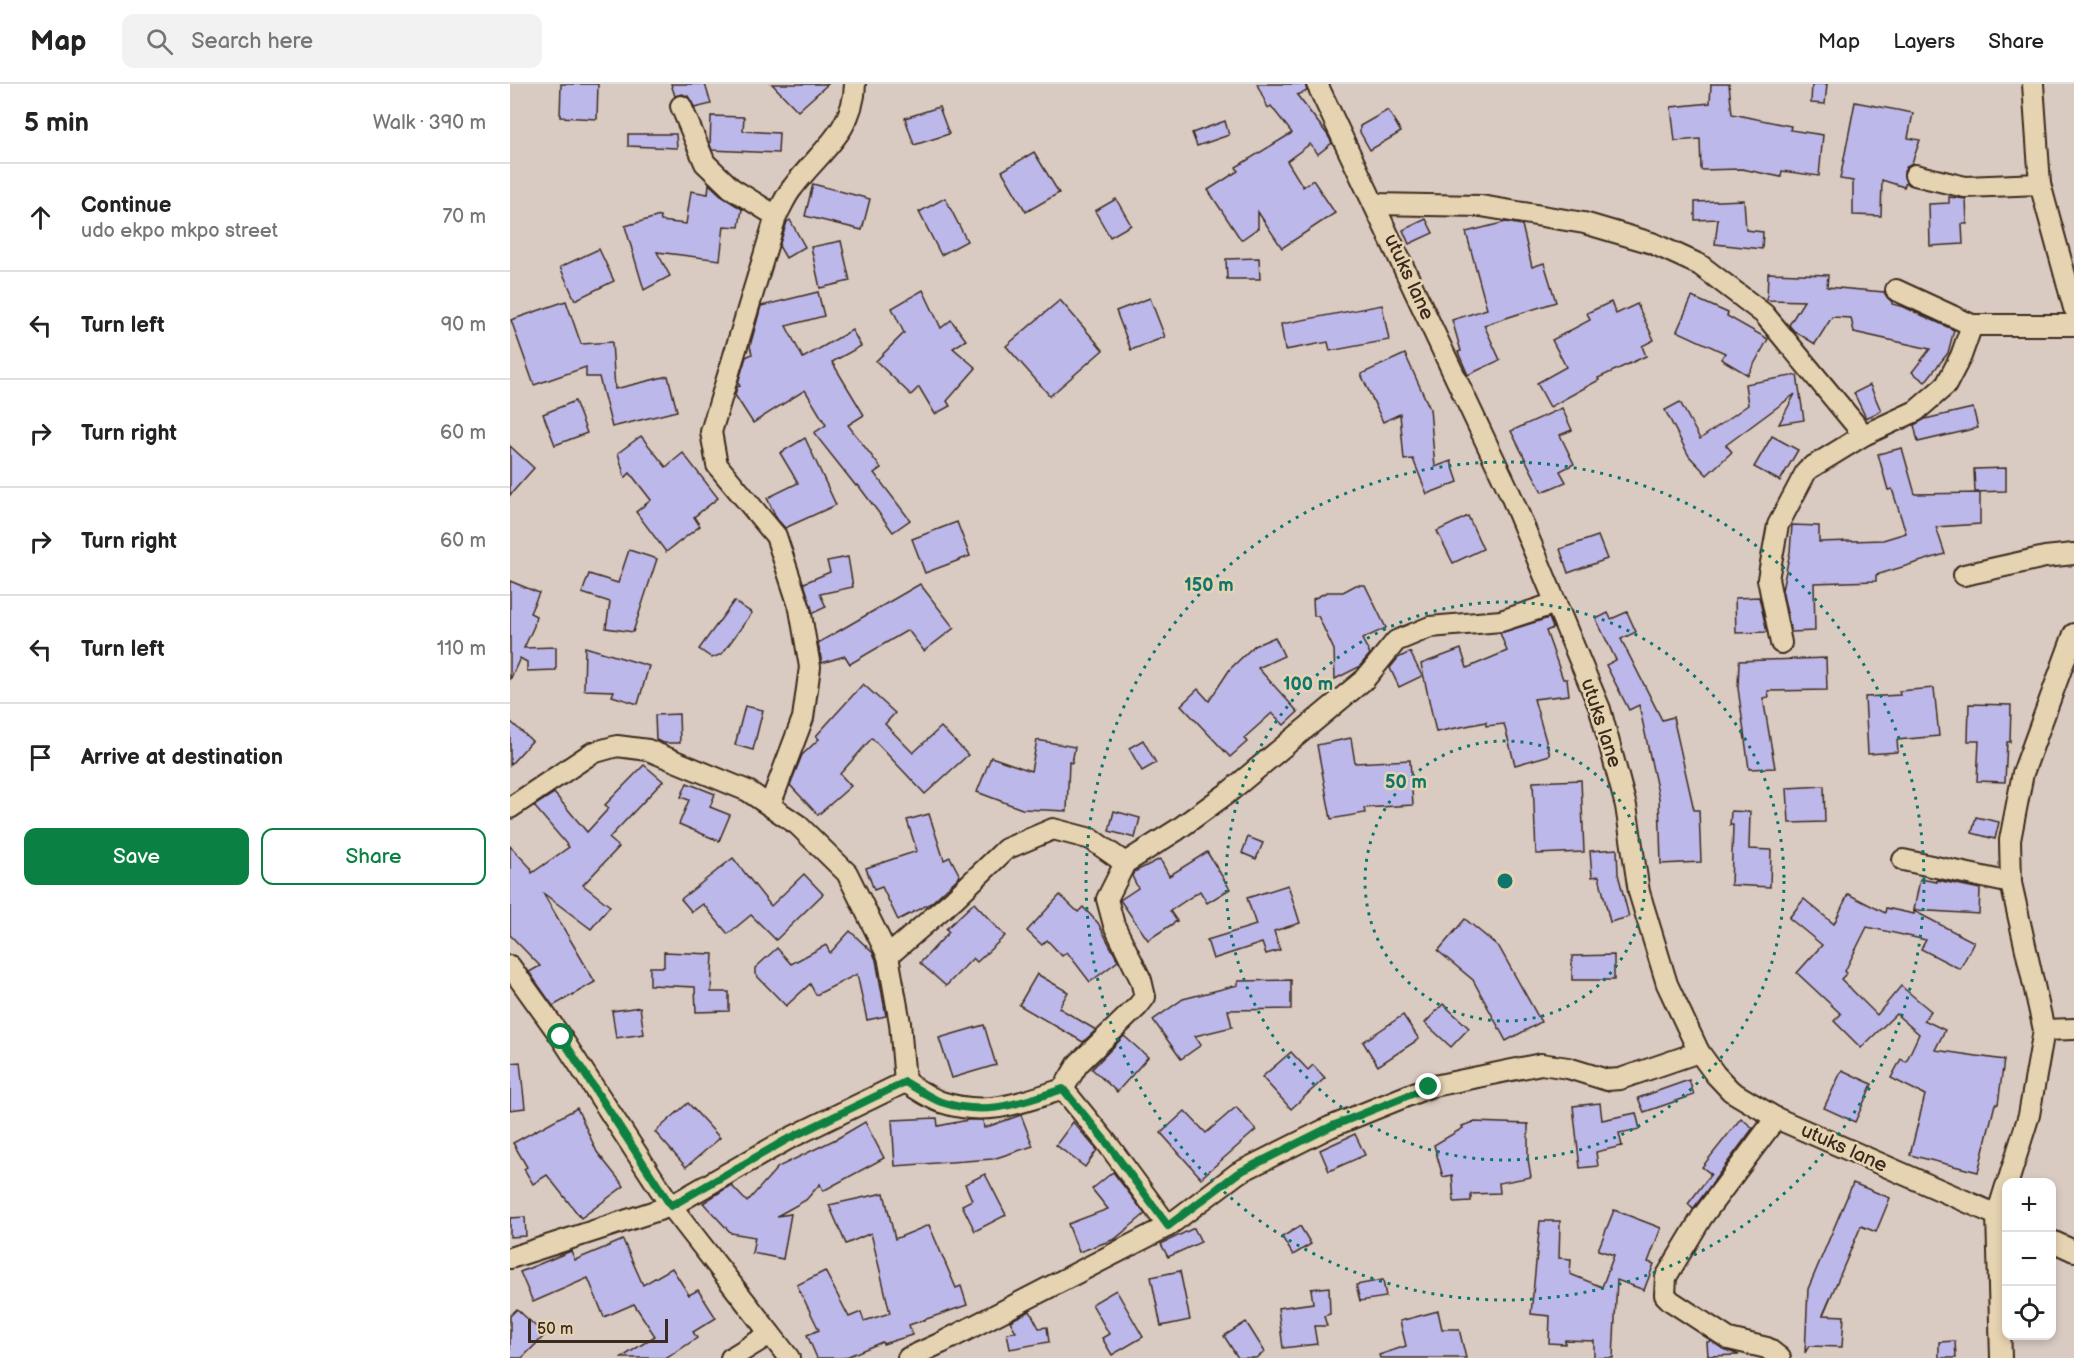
<!DOCTYPE html>
<html lang="en">
<head>
<meta charset="utf-8">
<style>
	body { margin:0; font-family:"Balsamiq Sans",sans-serif; background:#f2f2f2; color:#222 }
	.controls { position:absolute; right:18px; bottom:18px; display:grid; overflow:hidden; border-radius:12px; box-shadow:0 3px 9px #0003 }
	.controls button { width:54px; height:54px; display:grid; place-items:center; padding:0; border:0; border-bottom:2px solid #e0e0e0; background:#fff; color:#222; font:30px sans-serif }
	.scale { position:absolute; left:18px; bottom:15px; width:140px; box-sizing:border-box; padding-left:6px; border:3px solid #3b2a1e; border-top:0; font-size:16px; line-height:21px; white-space:nowrap; color:#3b2a1e; -webkit-text-stroke:4px #e6d3b1; paint-order:stroke }
	.stop { position:absolute; width:18px; height:18px; margin:-14px; border:4px solid #0b8043; border-radius:50%; background:#fff }
	.stop.end { background:#0b8043; border-color:#fff; box-shadow:0 2px 6px #0008 }
	.list { margin:0; padding:0; list-style:none }
	h2 { display:flex; justify-content:space-between; align-items:center; height:78px; margin:0; padding:0 24px; font-size:26px }
	h2 small { font-size:20px; font-weight:400; color:#767676 }
	.list li { display:grid; grid-template-columns:39px 1fr auto; gap:18px; align-items:center; box-sizing:border-box; height:108px; padding:0 24px; border-top:2px solid #e0e0e0 }
	.list b { display:block; font-size:22px; white-space:nowrap }
	.list p { margin:0; font-size:20px; white-space:nowrap; color:#767676 }
	.list em { font-size:20px; font-style:normal; color:#767676 }
	.actions { display:flex; gap:12px; padding:18px 24px }
	.actions a { flex:1; padding:14px 0; border:2px solid #0b8043; border-radius:12px; text-align:center; font-size:21px; color:#0b8043 }
	.actions .main { background:#0b8043; color:#fff }
	.icon { flex:none; width:33px; height:33px; fill:none; stroke:currentColor; stroke-width:2; stroke-linecap:round; stroke-linejoin:round }
	.map { position:relative; flex:none; width:1564px; height:1274px; overflow:hidden }
	header { display:flex; align-items:center; gap:36px; box-sizing:border-box; height:84px; padding:0 30px; background:#fff; border-bottom:2px solid #e0e0e0 }
	header strong { font-size:28px }
	nav { display:flex; gap:33px; margin-inline-start:auto; font-size:21px }
	.search { width:420px; height:54px; background:#f2f2f2; display:flex; align-items:center; gap:15px; box-sizing:border-box; padding:0 21px; border-radius:12px; color:#767676; font-size:22px }
	main { display:flex }
	aside { flex:1; background:#fff }
	.map>svg:first-child { display:block }
	.building { fill:#bdb8ea; stroke:#3b2a1e; stroke-width:1.5 }
	.lines { fill:none; stroke-linecap:round; stroke-linejoin:round }
	.minor-casing { stroke:#3b2a1e; stroke-width:24 }
	.minor { stroke:#e6d3b1; stroke-width:20 }
	.route { stroke:#0b8043; stroke-width:8 }
	.ring { fill:none; stroke:#0f766e; stroke-width:3; stroke-dasharray:3 6 }
	.labels { text-anchor:middle; dominant-baseline:central; stroke-width:5; stroke-linejoin:round; paint-order:stroke }
	.street-label { font-size:20px; fill:#3b2a1e; stroke:#e6d3b1 }
	.centre { fill:#0f766e; stroke:#e6d3b1; stroke-width:3 }
	.ring-label { font-size:18px; text-anchor:middle; font-weight:bold; fill:#0f766e; stroke:#e6d3b1; stroke-width:5; stroke-linejoin:round; paint-order:stroke }
</style>
</head>
<body>
<header>
<strong>Map</strong>
<div class="search"><svg class="icon" aria-label="search" viewBox="0 0 24 24"><circle cx="10" cy="10" r="6"/><path d="M15 15l6 6"/></svg>Search here</div>
<nav><a>Map</a><a>Layers</a><a>Share</a></nav>
</header>
<main>
<aside>
<h2>5 min<small>Walk · 390 m</small></h2>
<ul class="list">
<li><svg class="icon" aria-label="ahead" viewBox="0 0 24 24"><path d="M12 20V5M6 11l6-6 6 6"/></svg><div><b>Continue</b><p>udo ekpo mkpo street</p></div><em>70 m</em></li>
<li><svg class="icon" aria-label="left" viewBox="0 0 24 24"><path d="M17 20v-9H6M10 6l-5 5 5 5"/></svg><div><b>Turn left</b></div><em>90 m</em></li>
<li><svg class="icon" aria-label="right" viewBox="0 0 24 24"><path d="M7 20v-9h11M14 6l5 5-5 5"/></svg><div><b>Turn right</b></div><em>60 m</em></li>
<li><svg class="icon" aria-label="right" viewBox="0 0 24 24"><path d="M7 20v-9h11M14 6l5 5-5 5"/></svg><div><b>Turn right</b></div><em>60 m</em></li>
<li><svg class="icon" aria-label="left" viewBox="0 0 24 24"><path d="M17 20v-9H6M10 6l-5 5 5 5"/></svg><div><b>Turn left</b></div><em>110 m</em></li>
<li><svg class="icon" aria-label="arrive" viewBox="0 0 24 24"><path d="M6 21V4h12l-3 4 3 4H6"/></svg><div><b>Arrive at destination</b></div></li>
</ul>
<div class="actions"><a class="main">Save</a><a>Share</a></div>
</aside>
<div class="map">
<svg width="1564" height="1274" viewBox="0 0 1564 1274">
	<rect width="100%" height="100%" fill="#dacbc2"/>
	<filter id="ink" filterUnits="userSpaceOnUse"><feTurbulence type="fractalNoise" baseFrequency=".0167" numOctaves="2"/><feDisplacementMap in="SourceGraphic" scale="12" xChannelSelector="R" yChannelSelector="G"/><feConvolveMatrix kernelMatrix="1 2 1 2 8 2 1 2 1" color-interpolation-filters="sRGB"/></filter>
	<g filter="url(#ink)">
		<g class="building">
			<path d="M51,0H88L87,35L50,33Z"/>
			<path d="M161,0H195L201,20L185,24L178,12L172,10L165,12Z"/>
			<path d="M262,0H318L288,27Z"/>
			<path d="M747,0H795L797,7L787,11L817,50L822,59L808,70L800,60L777,77L793,103L803,96L825,129L772,164L748,128V144L731,156L698,106L728,87L726,83L782,49L761,22L758,24Z"/>
			<path d="M1201,0H1219L1222,30L1281,42L1280,46L1313,51L1309,92L1272,87L1271,93L1232,85L1191,86L1190,55L1165,57L1161,23L1200,19Z"/>
			<path d="M1302,0H1317L1315,20L1301,19Z"/>
			<path d="M1345,18L1403,29L1398,54L1410,56L1402,79L1397,82L1394,88L1396,98L1394,103L1372,96L1371,132L1343,131V97L1330,95Z"/>
			<path d="M429,23L439,50L404,61L395,34Z"/>
			<path d="M878,26L891,48L860,66L850,48V42Z"/>
			<path d="M201,32L234,33L233,47L269,49L268,69L202,66L200,61Z"/>
			<path d="M715,37L719,51L687,62L682,49Z"/>
			<path d="M118,50H166L167,64L118,62Z"/>
			<path d="M524,68L549,109L516,128L492,87Z"/>
			<path d="M199,100L214,114L232,125L229,143L214,142L210,176L147,168L160,192L134,206L115,142L150,132L151,137L176,140L181,107L198,110Z"/>
			<path d="M303,100L360,115L352,146L295,132Z"/>
			<path d="M1439,113L1456,115L1457,140H1452L1453,160L1420,162L1419,120L1439,119Z"/>
			<path d="M435,114L457,157L431,171L409,128Z"/>
			<path d="M606,115L621,141L600,153L585,127Z"/>
			<path d="M1234,116L1236,146L1253,148L1252,165L1205,160L1208,135L1185,136V118Z"/>
			<path d="M916,135L923,149L899,160L893,146Z"/>
			<path d="M280,136L295,163L276,174L269,162L277,138Z"/>
			<path d="M996,138L1012,141L1022,183L1034,179L1046,218L974,241L990,276L958,291L948,268L951,267L942,236L977,225L956,148Z"/>
			<path d="M331,157L340,197L310,204L301,163Z"/>
			<path d="M89,165L104,197L65,216L50,183Z"/>
			<path d="M749,174L750,195H717L716,175Z"/>
			<path d="M1258,189L1318,191L1317,203L1374,208L1377,213L1382,218V220L1394,223L1444,246L1438,269L1415,298L1402,288L1420,265L1344,248L1341,234L1322,233L1305,260L1284,247L1279,241L1294,217L1257,216Z"/>
			<path d="M413,206L431,244L441,236L456,256L443,264L466,284L437,317L440,322L425,330L409,303L401,311L366,277L394,249L382,224Z"/>
			<path d="M308,208L314,232L276,242L293,274L342,246L351,262L322,278L354,331L338,341L371,384L364,389L400,436L383,448L348,401L346,402L304,349L316,341L295,306L243,339L225,311L227,303L230,302L228,299L236,273L242,270L240,262L251,222Z"/>
			<path d="M1182,213L1218,229L1217,232L1258,255L1238,291L1211,275L1215,269L1167,247Z"/>
			<path d="M640,214L655,253L621,266L606,227Z"/>
			<path d="M550,216L593,266L540,312L496,262Z"/>
			<path d="M56,217L71,260L102,258L105,305L158,292L167,327L102,343L89,293H76V283L24,301L1,236Z"/>
			<path d="M1101,218L1106,230L1127,220L1144,256L1132,262L1136,272L1088,294L1089,296L1040,323L1027,299L1056,283L1042,256L1080,236L1077,229Z"/>
			<path d="M872,221L879,256L820,267L818,258L775,266L771,240Z"/>
			<path d="M895,270L920,325L925,383L941,377L948,398L917,410L903,375L894,376L890,330L873,338L851,290Z"/>
			<path d="M1287,291L1294,336L1269,340L1285,310L1216,361L1222,368L1197,391L1179,372L1155,326L1170,318L1190,355L1238,321L1235,300Z"/>
			<path d="M1360,301L1371,327L1356,334L1344,309Z"/>
			<path d="M65,317L77,349L45,361L33,330Z"/>
			<path d="M1052,324L1062,346L1050,351L1064,380L1050,387L1056,398L1032,408L1001,347Z"/>
			<path d="M1463,324L1468,344L1408,358L1404,341L1415,335Z"/>
			<path d="M131,352L156,383L173,369L208,414L184,433L190,442L156,468L126,428L141,416L120,389L115,394L108,369Z"/>
			<path d="M1262,352L1288,366L1270,397L1244,383Z"/>
			<path d="M295,354L326,421L275,444L267,435L257,414L288,399L270,369Z"/>
			<path d="M0,362L24,384L0,411Z"/>
			<path d="M1392,364L1405,410L1470,409V440L1426,443L1435,470L1366,491V497L1304,499L1305,547L1281,548L1272,506L1280,468L1282,441L1309,442V458L1373,456L1396,449L1382,405L1378,406L1368,370Z"/>
			<path d="M1496,384V407L1465,408L1464,385Z"/>
			<path d="M958,432L973,465L943,479L927,447Z"/>
			<path d="M447,438L460,472L415,489L402,455Z"/>
			<path d="M1088,452L1097,475L1058,489L1050,465Z"/>
			<path d="M119,466L147,475L123,548L96,544L100,518L72,509L79,490L108,499Z"/>
			<path d="M338,473L343,503L310,510L316,523L303,529L294,499L320,488L317,477Z"/>
			<path d="M0,497L29,509L20,529L26,532L24,542L14,564L46,563V586L17,587V578L10,574L0,596Z"/>
			<path d="M410,500L444,544L414,567L398,546L340,580L335,572L312,579L308,559Z"/>
			<path d="M846,501H855L876,544L852,555L860,570L849,583L825,595L824,566L808,532H804L803,515L817,508H833Z"/>
			<path d="M1249,513L1257,548L1226,549L1225,514Z"/>
			<path d="M224,517L242,529L212,570L202,574L189,565Z"/>
			<path d="M1117,528L1126,548L1111,555L1152,636L1163,633L1184,726H1189L1191,778L1151,780L1149,714L1129,621L1119,626L1096,581L1106,576L1086,535L1098,529L1101,535Z"/>
			<path d="M1039,534L1043,544L1036,547L1053,595H1057L1059,611L1024,615L1040,671L1005,681L994,640L976,642V638L926,648L911,580L951,565L957,584L997,567L990,549Z"/>
			<path d="M765,553L774,572L748,584L788,628L774,641L762,629L734,654L737,658L720,673L671,621L688,605L699,617L720,585L744,562Z"/>
			<path d="M75,563L139,582L128,620L102,612L104,607L74,606Z"/>
			<path d="M900,568L912,592L889,603L880,584L888,574Z"/>
			<path d="M1316,574L1317,606L1258,607L1259,613L1253,614L1265,684L1239,685L1228,604L1229,577Z"/>
			<path d="M353,600L385,629L375,640L403,669L431,643L458,671L415,710L362,654L330,690L341,702L308,731L280,701L292,671L309,655L306,652Z"/>
			<path d="M1424,604L1429,652L1387,656L1388,668L1358,670L1355,613L1390,611L1389,607Z"/>
			<path d="M1459,620L1501,621L1500,658H1497L1495,698L1467,697L1469,657H1458Z"/>
			<path d="M235,622L253,626L243,666L225,661Z"/>
			<path d="M169,630L170,659H154L146,656L145,631Z"/>
			<path d="M0,637L22,657L0,681Z"/>
			<path d="M841,654L845,679L900,676L903,721L854,724L855,729L821,735L807,661Z"/>
			<path d="M527,656L565,663L562,679L559,678L557,727L512,725L467,708L481,673L521,687Z"/>
			<path d="M633,656L646,679L632,687L619,664Z"/>
			<path d="M134,681L153,697L99,754L109,763L73,801L100,822L81,845L33,809L85,898L43,922L19,888L30,882L0,851V762L21,784L22,789L59,763L24,722L44,709L77,748L99,724L95,721Z"/>
			<path d="M1071,696L1074,768L1026,770L1023,698Z"/>
			<path d="M177,699L205,710L200,723L220,731L209,757L169,740L179,716L171,713Z"/>
			<path d="M1314,702L1315,738L1279,739L1277,704Z"/>
			<path d="M604,727L630,734L625,754L599,747Z"/>
			<path d="M1221,727L1240,728L1239,765L1261,766L1260,803L1221,801L1223,741H1220Z"/>
			<path d="M419,730L434,776L440,773L450,792L421,819L388,836L372,803L364,806L356,784L407,767L397,736Z"/>
			<path d="M1466,733L1489,738L1485,755L1462,749Z"/>
			<path d="M738,753L753,759L746,775L732,769Z"/>
			<path d="M1107,765L1108,790L1119,833L1100,838L1089,792L1082,793L1080,767Z"/>
			<path d="M697,768L720,805L697,819L690,807L660,827L667,837L638,856L610,816L628,804L622,792L624,788L650,775L659,792Z"/>
			<path d="M223,774L261,822L294,790L313,810L266,856L241,831L218,850L193,820L182,828L171,815Z"/>
			<path d="M1410,795L1427,798V796L1470,805L1469,830L1404,826Z"/>
			<path d="M778,801L790,839L764,847L770,866L756,870L752,859L703,875L697,856L746,841L737,814Z"/>
			<path d="M1338,810L1375,829L1376,824L1404,830V827L1464,858L1450,885L1411,865L1416,856L1357,843L1335,887L1337,889L1331,895L1367,931L1391,902L1421,927L1414,936L1435,946L1425,966L1494,976L1488,1020H1485L1468,1088L1400,1071L1415,1011L1381,994L1391,975L1396,978L1409,950L1386,930L1351,964L1324,937L1331,930L1287,889L1312,861L1279,834L1294,815L1324,840Z"/>
			<path d="M550,811L568,828L573,823L588,839L608,877L580,898L557,868L552,872L537,856L532,861L517,847Z"/>
			<path d="M464,819L495,852L467,878L463,874L436,902L410,879L439,848L436,845Z"/>
			<path d="M955,835L989,863L1031,938L996,957L963,896L928,867Z"/>
			<path d="M340,847L363,869L366,876L376,932L357,936L347,890L306,911L300,900L276,922L245,890V884L267,864L281,880L316,861L320,869Z"/>
			<path d="M154,868L203,870L201,908H219V927L186,928L185,903L140,901V883H154Z"/>
			<path d="M1104,871V896H1062V872Z"/>
			<path d="M527,890L558,908L549,924L586,946L573,958L509,921Z"/>
			<path d="M781,896V925L718,926L722,943L685,952L691,961L671,975L643,936L673,915L728,901V897Z"/>
			<path d="M933,920L959,944L941,963L915,939Z"/>
			<path d="M130,923L134,950L106,954L102,927Z"/>
			<path d="M893,931L909,955L868,982L853,958Z"/>
			<path d="M474,941L486,981L442,994L429,954Z"/>
			<path d="M614,952L638,973L607,1008L582,985Z"/>
			<path d="M781,968L798,986L803,981L815,994L781,1025L752,993Z"/>
			<path d="M10,978L15,1024L0,1026V979Z"/>
			<path d="M1332,986L1362,1000L1345,1038L1314,1024Z"/>
			<path d="M1179,996L1184,1011L1134,1028L1128,1014Z"/>
			<path d="M178,1019L210,1054L176,1083L145,1048Z"/>
			<path d="M1090,1019L1092,1036L1126,1029L1130,1045L1109,1049L1112,1062L1086,1068L1088,1082L1070,1084L1063,1022Z"/>
			<path d="M726,1023L746,1046L691,1094L651,1049L675,1027L696,1049Z"/>
			<path d="M67,1024L87,1068L114,1102L71,1134L37,1091L23,1100L14,1085L17,1083L3,1059Z"/>
			<path d="M511,1031L523,1062L483,1075L385,1082L382,1036L427,1034L428,1042L458,1036H473L474,1044Z"/>
			<path d="M1231,1034L1243,1044L1183,1125L1178,1120L1201,1090L1192,1083Z"/>
			<path d="M355,1038L374,1074L313,1107L310,1100L296,1116L267,1132L281,1130L273,1175L242,1169L245,1153L221,1149L193,1119L221,1101L237,1118L268,1083L328,1054Z"/>
			<path d="M563,1038L587,1066L575,1083L546,1061Z"/>
			<path d="M964,1038L1018,1040V1075L1021,1093L989,1099L990,1109L961,1110V1117L944,1118L942,1091L933,1093L924,1061L953,1044L952,1042Z"/>
			<path d="M845,1050L855,1071L819,1087L810,1066Z"/>
			<path d="M603,1088L635,1130L605,1155L569,1168L558,1140L598,1125L582,1105Z"/>
			<path d="M475,1090L496,1131L465,1147L452,1121L462,1116L455,1100Z"/>
			<path d="M1343,1099L1380,1114L1366,1148L1351,1142L1313,1231L1334,1232L1332,1263L1299,1262L1295,1269L1298,1205Z"/>
			<path d="M374,1109L385,1155L419,1141L446,1204L451,1202L457,1221L399,1241L402,1251L373,1260L372,1258L334,1274H307L297,1251L309,1246L287,1201L315,1187L339,1233L351,1228L354,1237L380,1229L361,1149L336,1160L319,1121Z"/>
			<path d="M1104,1126L1151,1144L1138,1178L1144,1180L1134,1206L1107,1196L1103,1274H1084V1257L1055,1256V1260L1039,1259L1040,1232L1021,1230L1030,1137H1050L1049,1174L1061,1175L1060,1190L1092,1203L1104,1171L1088,1166Z"/>
			<path d="M15,1133L16,1152L0,1153V1134Z"/>
			<path d="M790,1142L801,1160L783,1171L772,1153Z"/>
			<path d="M684,1144L691,1158L658,1173L651,1160Z"/>
			<path d="M113,1156L133,1201L162,1184L179,1211L188,1206L206,1234L183,1248L187,1254L157,1274H111L145,1252L124,1220L94,1233L78,1194L23,1218L10,1188L61,1167L65,1176Z"/>
			<path d="M670,1187L680,1236L651,1242L641,1193Z"/>
			<path d="M873,1196L876,1213L850,1217L846,1201Z"/>
			<path d="M819,1203L820,1230L814,1232L817,1242H804L807,1260L773,1264L768,1224L803,1219L801,1205Z"/>
			<path d="M606,1206L633,1253L602,1271L592,1254L599,1250L582,1220Z"/>
			<path d="M7,1225L35,1251L12,1274H0V1232Z"/>
			<path d="M520,1227L529,1244L537,1243L539,1258L500,1265L497,1249L506,1248L500,1237Z"/>
			<path d="M928,1227L932,1245H949L956,1274H870L869,1271L896,1262L890,1237Z"/>
			<path d="M736,1238L755,1268L746,1274H728L714,1252Z"/>
			<path d="M1201,1257L1213,1265L1229,1271L1198,1272L1197,1258Z"/>
			<path d="M1445,1257L1446,1274H1429V1258Z"/>
		</g>
		<g class="lines">
			<defs>
				<g id="minor">
					<path d="M807,0L999,407L1090,625L1116,722L1129,808L1157,900L1189,968L1205,990L1221,1007L1266,1034L1496,1135"/>
					<path d="M1523,0L1530,100L1564,224"/>
					<path d="M171,22L195,79L221,104L266,132"/>
					<path d="M1405,91L1455,103L1530,100"/>
					<path d="M864,120L971,122L1074,139L1142,159L1190,181L1254,230L1354,351"/>
					<path d="M1386,206L1462,241H1564"/>
					<path d="M1454,491L1535,473L1564,470"/>
					<path d="M1271,559L1258,495L1268,441L1297,386L1354,351L1406,327L1436,301L1451,272L1462,241"/>
					<path d="M260,721L293,634L300,583L290,525L266,452L207,381L201,348L266,132C272,122 276,111 283,103C308,69 344,47 345,0"/>
					<path d="M0,724L82,669L107,662L138,666L238,707L288,741L337,789L378,872L390,939L395,998"/>
					<path d="M1393,776L1501,799"/>
					<path d="M378,872L444,815L496,765L543,745L581,755L615,779"/>
					<path d="M0,882L51,953L161,1122L279,1274"/>
					<path d="M1534,946L1564,945"/>
					<path d="M395,998C406,1004 419,1014 431,1018C476,1033 511,1019 553,1005L597,1059L658,1142"/>
					<path d="M553,1005L568,980L628,922L635,913L631,896L604,841L597,815L615,779L667,746L719,708L855,595L886,557L920,543L991,537L1046,519"/>
					<path d="M1266,1034L1192,1133L1156,1193L1155,1211L1161,1217L1219,1255L1257,1264L1270,1274"/>
					<path d="M1498,1098L1519,1031L1534,946L1501,799L1500,756L1513,689L1564,550"/>
					<path d="M1542,1157L1564,1167"/>
					<path d="M0,1174L161,1122L276,1056L395,998"/>
					<path d="M221,1274L260,1250"/>
					<path d="M398,1274L431,1259L658,1142L728,1089L820,1043L919,1003L1031,980L1058,984L1097,996L1110,995L1189,968"/>
					<path d="M1491,1274L1487,1131L1496,1102"/>
				</g>
			</defs>
			<use href="#minor" class="minor-casing"/>
			<use href="#minor" class="minor"/>
		</g>
	</g>
	<g class="lines" filter="url(#ink)">
		<path class="route" d="M51,953L161,1122L276,1056L395,998C407,1004 419,1014 431,1018C477,1033 510,1019 553,1005L597,1059L658,1142L728,1089L820,1043L919,1003"/>
	</g>
	<g class="ring">
		<circle cx="995" cy="797" r="140"/>
		<circle cx="995" cy="797" r="279"/>
		<circle cx="995" cy="797" r="419"/>
	</g>
	<g class="labels">
		<g class="street-label">
			<text transform="translate(899 193) rotate(65)">utuks lane</text>
			<text transform="translate(1091 639) rotate(72)">utuks lane</text>
			<text transform="translate(1334 1064) rotate(24)">utuks lane</text>
		</g>
	</g>
	<circle cx="995" cy="797" r="9" class="centre"/>
	<g class="ring-label">
		<text x="699" y="507">150 m</text>
		<text x="798" y="606">100 m</text>
		<text x="896" y="704">50 m</text>
	</g>
</svg>
<div class="controls">
<button>+</button>
<button>−</button>
<button><svg class="icon" aria-label="locate" viewBox="0 0 24 24"><circle cx="12" cy="12" r="6"/><path d="M12 2v4M12 18v4M2 12h4M18 12h4"/></svg></button>
</div>
<div class="scale">50 m</div>
<div class="stop" style="left:51px;top:953px"></div>
<div class="stop end" style="left:919px;top:1003px"></div>
</div>
</main>
</body>
</html>
